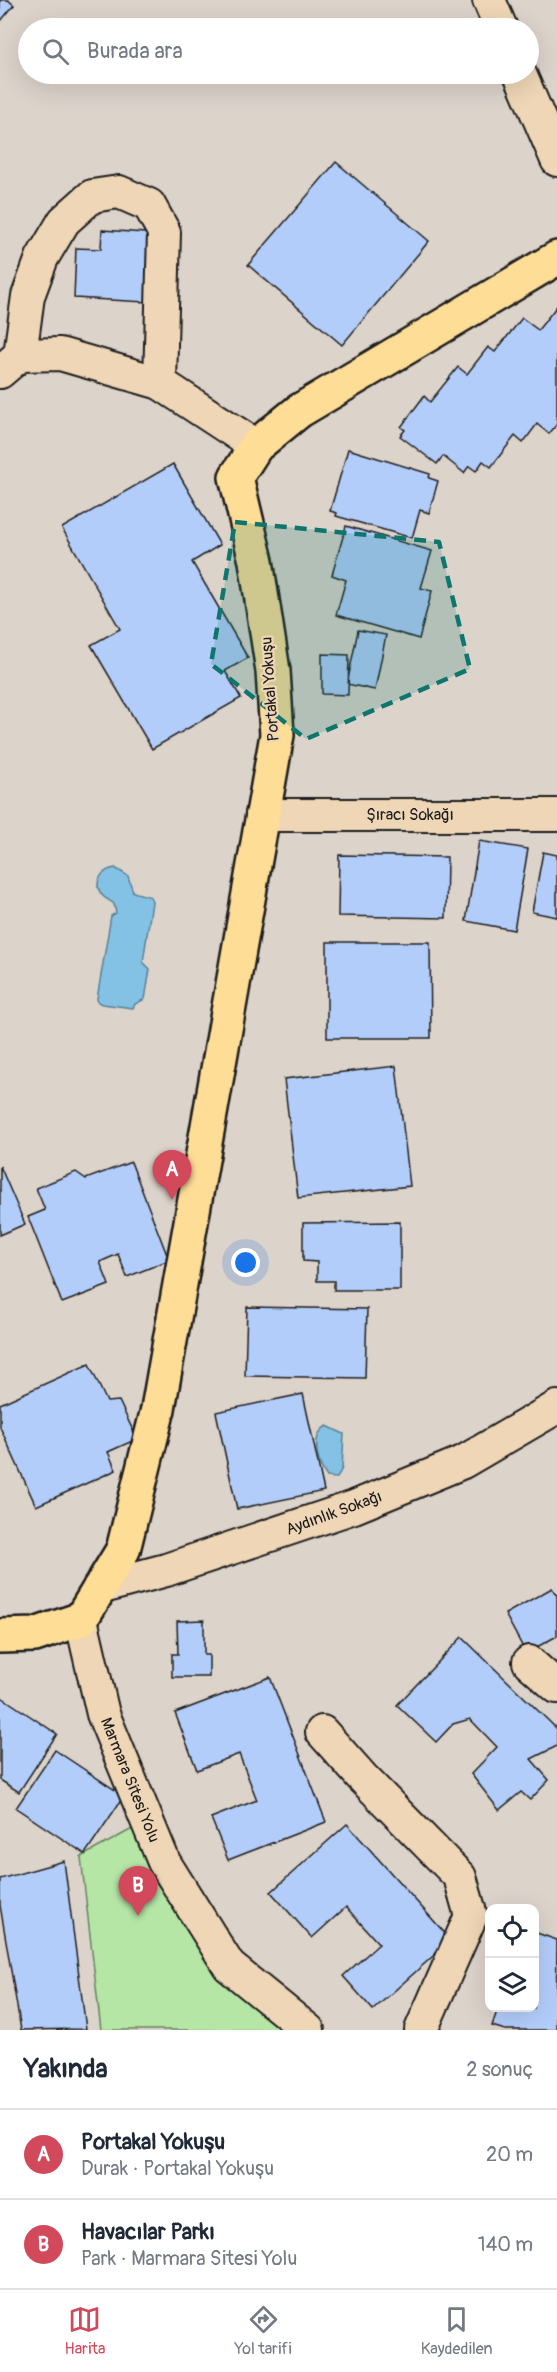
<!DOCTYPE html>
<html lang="tr">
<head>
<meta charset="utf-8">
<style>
	body { margin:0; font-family:Pangolin,sans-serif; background:#f2f2f3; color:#1f2937 }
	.controls { position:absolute; right:18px; bottom:18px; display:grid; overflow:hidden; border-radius:12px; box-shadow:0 6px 24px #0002 }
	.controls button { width:54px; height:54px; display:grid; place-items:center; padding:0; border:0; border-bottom:2px solid #e0e1e3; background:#fff; color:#1f2937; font:30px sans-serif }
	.you { position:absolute; left:246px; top:1263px; width:21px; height:21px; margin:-15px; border:4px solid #fff; border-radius:50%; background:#1a73e8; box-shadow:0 0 0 9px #1a73e833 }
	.badge { display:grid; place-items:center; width:39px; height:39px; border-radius:50%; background:#d1495b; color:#fff; font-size:20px; font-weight:700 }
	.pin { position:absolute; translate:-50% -50px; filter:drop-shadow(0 2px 3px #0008) }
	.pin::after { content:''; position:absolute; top:32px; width:21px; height:18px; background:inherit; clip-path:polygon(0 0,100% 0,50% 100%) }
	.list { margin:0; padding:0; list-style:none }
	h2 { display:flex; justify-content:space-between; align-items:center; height:78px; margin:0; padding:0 24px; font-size:26px }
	h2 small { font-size:20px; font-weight:400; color:#747a83 }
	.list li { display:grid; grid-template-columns:39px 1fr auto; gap:18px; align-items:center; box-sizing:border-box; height:90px; padding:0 24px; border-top:2px solid #e0e1e3 }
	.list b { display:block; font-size:22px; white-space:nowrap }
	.list p { margin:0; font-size:20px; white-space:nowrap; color:#747a83 }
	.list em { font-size:20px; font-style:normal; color:#747a83 }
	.icon { flex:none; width:33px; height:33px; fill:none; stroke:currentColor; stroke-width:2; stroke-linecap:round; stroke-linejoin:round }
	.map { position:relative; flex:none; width:557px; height:2030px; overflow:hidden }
	.search { position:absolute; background:#fff; box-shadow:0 6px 24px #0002; left:18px; right:18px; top:18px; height:66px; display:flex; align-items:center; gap:15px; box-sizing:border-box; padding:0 21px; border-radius:33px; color:#747a83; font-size:22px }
	.sheet { height:258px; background:#fff }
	nav { display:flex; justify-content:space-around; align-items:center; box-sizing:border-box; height:84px; border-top:2px solid #e0e1e3; background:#fff; font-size:16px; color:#747a83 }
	nav a { display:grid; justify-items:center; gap:3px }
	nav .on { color:#d1495b }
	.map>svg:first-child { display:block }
	.green { fill:#b5e6a6; stroke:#688161; stroke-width:1.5 }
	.water { fill:#83c2e4; stroke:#5a8094; stroke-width:1.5 }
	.building { fill:#b3cdfb; stroke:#1c1c1c; stroke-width:1.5 }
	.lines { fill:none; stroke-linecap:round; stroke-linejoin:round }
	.minor-casing { stroke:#1c1c1c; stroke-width:36 }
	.major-casing { stroke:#1c1c1c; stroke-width:38 }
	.minor { stroke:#eed6b6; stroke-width:32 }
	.major { stroke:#fedd96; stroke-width:33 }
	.marked { fill:#0f766e; fill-opacity:0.2; stroke:#0f766e; stroke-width:4.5; stroke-dasharray:12 8; stroke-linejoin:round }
	.labels { text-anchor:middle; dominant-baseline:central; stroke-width:4.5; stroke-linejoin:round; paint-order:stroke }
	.street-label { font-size:16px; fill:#1c1c1c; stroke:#eed6b6 }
</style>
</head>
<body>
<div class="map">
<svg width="557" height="2030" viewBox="0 0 557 2030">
	<rect width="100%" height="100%" fill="#dcd3cb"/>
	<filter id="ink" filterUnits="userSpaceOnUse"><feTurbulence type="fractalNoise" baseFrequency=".0167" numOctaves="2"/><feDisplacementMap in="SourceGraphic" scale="12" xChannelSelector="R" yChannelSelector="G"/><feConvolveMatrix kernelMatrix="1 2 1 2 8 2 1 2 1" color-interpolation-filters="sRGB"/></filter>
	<g filter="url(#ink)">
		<path class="green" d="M134,1828L304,2030H101L81,1857Z"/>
		<g class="water">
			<path d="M115,868L128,876L133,892L151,897L152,902L143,962L150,969L145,999L135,1004L133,1008L102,1004L98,1002L97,999L111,916L116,913L114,904C110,900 105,899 102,895C92,883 102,870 115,868Z"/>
			<path d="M327,1426L344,1434L342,1468L337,1478L327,1477C317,1464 310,1434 327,1426Z"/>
		</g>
		<g class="building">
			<path d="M0,0H8L14,5L0,22Z"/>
			<path d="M336,162L429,241L342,345L248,265Z"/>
			<path d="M102,230L160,234L158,277H147L146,302L74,298L76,248L101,249Z"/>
			<path d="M557,306V424L549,434L537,424L523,443L515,436L491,467L483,461L476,471L469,466L464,473L443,456L437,464L400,436L405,430L401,427L424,396L430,402L458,367L467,374L488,347L495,352L522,318L538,330Z"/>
			<path d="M348,449L430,474L429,478L438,481L429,513L420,510L412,538L336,516L337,513L330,511Z"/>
			<path d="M173,464L220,545L192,562L248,658L225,671L241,698L152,749L91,645L120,629L62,528Z"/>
			<path d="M346,526L432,551L421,588L432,591L419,639L336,615L346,580L332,575Z"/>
			<path d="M358,630L386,635L375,690L347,684Z"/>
			<path d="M322,654L349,655L348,695L322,694Z"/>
			<path d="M479,841L528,849L514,930L466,921Z"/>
			<path d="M543,852L557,855V917L532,912Z"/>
			<path d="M339,855L447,857L446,918L338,916Z"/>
			<path d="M327,942H430L431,1038H327Z"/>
			<path d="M396,1066L410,1186L298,1198L284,1079Z"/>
			<path d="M131,1162L169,1260L127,1277L118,1254L100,1262L109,1285L62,1303L28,1217L45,1210L36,1188L76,1172L86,1179Z"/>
			<path d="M0,1166L25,1224L0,1235Z"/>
			<path d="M400,1222V1290H334V1281H317V1262L303,1261V1223Z"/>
			<path d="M247,1307L367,1309L365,1378L245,1376Z"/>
			<path d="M89,1364L107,1402L119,1401L137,1439L108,1452L116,1470L36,1506L0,1427V1404Z"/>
			<path d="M303,1394L324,1491L237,1509L216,1412Z"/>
			<path d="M552,1588L557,1596V1636L526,1653L505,1614Z"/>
			<path d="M204,1620V1655H209V1677H172V1654H178L177,1621Z"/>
			<path d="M462,1637L557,1729V1746L531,1759L549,1780L530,1800L521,1792L499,1810L471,1774L497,1747L470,1719L453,1724L436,1742L397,1705Z"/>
			<path d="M270,1677L326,1822L228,1860L211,1818L257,1800L239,1754L197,1770L175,1713Z"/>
			<path d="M0,1696L57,1734L19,1792L0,1780Z"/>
			<path d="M55,1750L124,1796L85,1854L16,1808Z"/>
			<path d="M347,1824L451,1940L373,2010L343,1976L379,1944L346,1907L312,1938L271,1892Z"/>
			<path d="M64,1861L86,2029L21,2030L0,1905V1879Z"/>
			<path d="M534,1932L557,1940L556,2030H505L492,2026L498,2008H534Z"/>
		</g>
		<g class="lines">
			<defs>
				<g id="minor">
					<path d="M489,0L501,28"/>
					<path d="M520,74L557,160"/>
					<path d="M20,355L28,296L42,258L64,221L92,196L119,192L149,205L164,232L160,383"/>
					<path d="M0,372L20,355L60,354L160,383L256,446"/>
					<path d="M262,815H557"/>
					<path d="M99,1588L166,1570L354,1507L463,1462L557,1407"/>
					<path d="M81,1619L103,1714L164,1862L229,1966L308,2030"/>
					<path d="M529,1662L557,1687"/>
					<path d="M322,1732L362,1777L460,1877L471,1916L421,2030"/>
				</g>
				<path id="major" d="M0,1636L35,1635L81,1619L123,1550L158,1409L277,735L273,671L256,561L236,477L256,446L299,411L557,258"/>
			</defs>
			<use href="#minor" class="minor-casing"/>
			<use href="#major" class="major-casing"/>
			<use href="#minor" class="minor"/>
			<use href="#major" class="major"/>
		</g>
	</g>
	<path class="marked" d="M235,522L439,542L470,669L306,739L211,664Z"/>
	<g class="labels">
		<g class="street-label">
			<text transform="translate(270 689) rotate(-94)">Portakal Yokuşu</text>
			<text x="410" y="815">Şıracı Sokağı</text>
			<text transform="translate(334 1513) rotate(-20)">Aydınlık Sokağı</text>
			<text transform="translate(130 1780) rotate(68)">Marmara Sitesi Yolu</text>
		</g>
	</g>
</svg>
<div class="controls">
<button><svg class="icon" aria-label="locate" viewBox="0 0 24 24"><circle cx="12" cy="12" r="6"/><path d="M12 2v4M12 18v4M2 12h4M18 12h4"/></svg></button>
<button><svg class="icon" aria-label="layers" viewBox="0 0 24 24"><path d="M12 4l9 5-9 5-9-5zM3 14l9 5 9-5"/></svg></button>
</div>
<div class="you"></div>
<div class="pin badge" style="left:172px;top:1200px">A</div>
<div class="pin badge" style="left:138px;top:1916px">B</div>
<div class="search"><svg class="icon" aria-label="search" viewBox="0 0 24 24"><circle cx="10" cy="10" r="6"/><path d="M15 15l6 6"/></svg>Burada ara</div>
</div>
<section class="sheet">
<h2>Yakında<small>2 sonuç</small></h2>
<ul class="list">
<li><span class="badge">A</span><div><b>Portakal Yokuşu</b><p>Durak · Portakal Yokuşu</p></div><em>20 m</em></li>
<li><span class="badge">B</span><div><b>Havacılar Parkı</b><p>Park · Marmara Sitesi Yolu</p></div><em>140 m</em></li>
</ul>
</section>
<nav>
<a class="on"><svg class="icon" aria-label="map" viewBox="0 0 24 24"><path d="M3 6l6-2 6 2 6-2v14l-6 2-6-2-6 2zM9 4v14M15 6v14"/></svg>Harita</a>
<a><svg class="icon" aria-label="directions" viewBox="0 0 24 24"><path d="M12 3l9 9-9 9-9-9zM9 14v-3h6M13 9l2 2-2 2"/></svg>Yol tarifi</a>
<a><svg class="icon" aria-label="saved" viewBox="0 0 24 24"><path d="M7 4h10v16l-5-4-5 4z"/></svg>Kaydedilen</a>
</nav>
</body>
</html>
